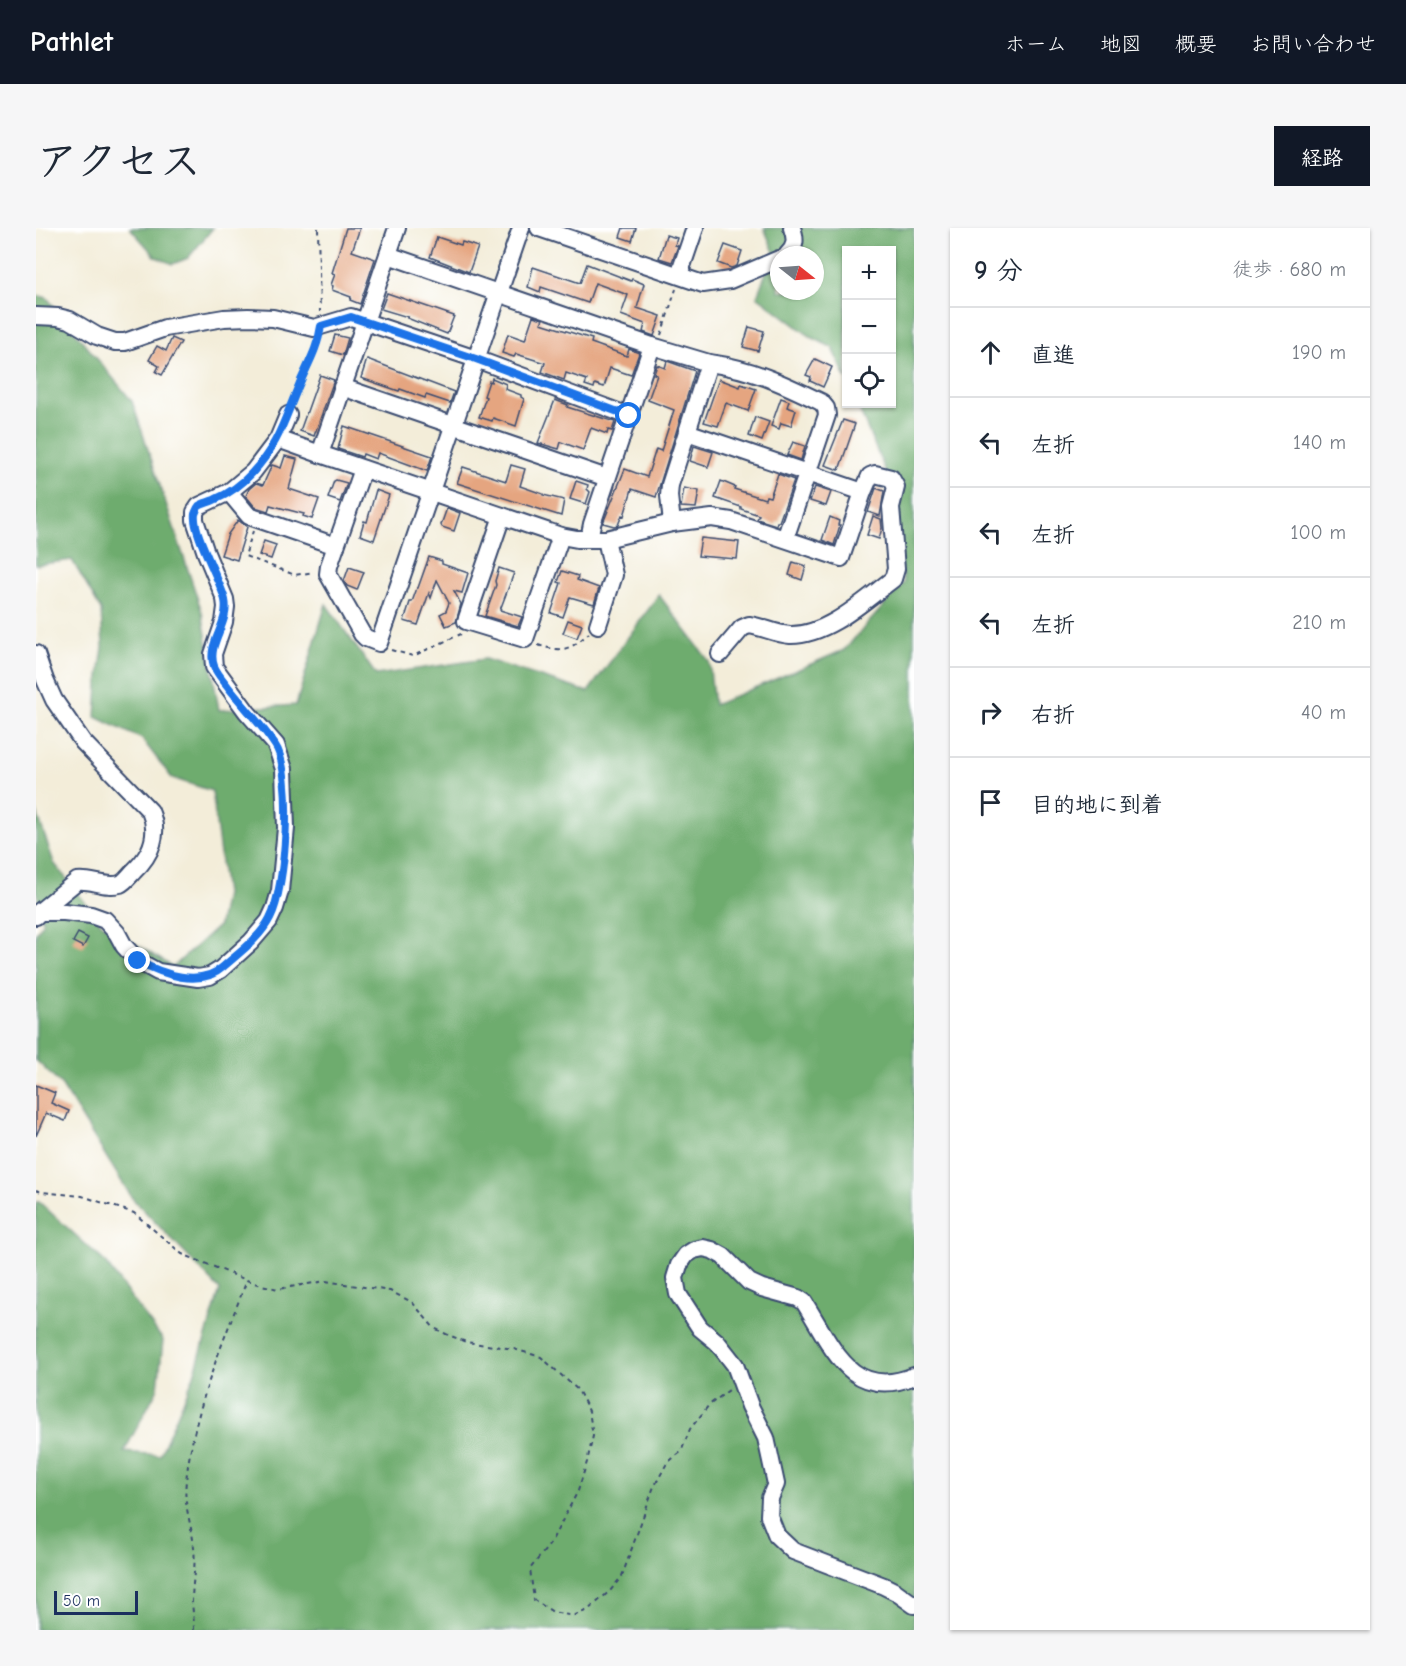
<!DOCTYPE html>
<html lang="ja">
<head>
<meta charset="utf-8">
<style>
	body { margin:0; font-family:"Comic Neue","Klee One",sans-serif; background:#f6f6f7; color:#1f2937 }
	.controls { position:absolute; right:18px; top:18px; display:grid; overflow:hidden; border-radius:0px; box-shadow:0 2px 4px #0004 }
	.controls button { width:54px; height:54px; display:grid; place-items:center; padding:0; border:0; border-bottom:2px solid #e0e1e3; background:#fff; color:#1f2937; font:30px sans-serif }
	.compass { position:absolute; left:734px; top:18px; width:54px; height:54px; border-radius:50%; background:#fff; box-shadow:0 2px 4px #0004; rotate:107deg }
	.scale { position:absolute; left:18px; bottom:15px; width:84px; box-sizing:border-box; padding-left:6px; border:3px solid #1b2f5e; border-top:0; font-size:16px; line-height:21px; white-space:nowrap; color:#1b2f5e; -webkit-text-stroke:4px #fff; paint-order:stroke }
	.stop { position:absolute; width:18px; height:18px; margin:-14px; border:4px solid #1a73e8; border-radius:50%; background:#fff }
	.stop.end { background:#1a73e8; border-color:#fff; box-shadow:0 2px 6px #0008 }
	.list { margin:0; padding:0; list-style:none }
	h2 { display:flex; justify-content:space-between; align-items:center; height:78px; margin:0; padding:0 24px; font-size:26px }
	h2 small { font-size:20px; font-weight:400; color:#747a83 }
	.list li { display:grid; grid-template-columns:39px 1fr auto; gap:18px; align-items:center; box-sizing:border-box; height:90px; padding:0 24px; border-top:2px solid #e0e1e3 }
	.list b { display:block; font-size:22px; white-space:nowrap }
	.list em { font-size:20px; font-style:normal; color:#747a83 }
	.icon { flex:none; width:33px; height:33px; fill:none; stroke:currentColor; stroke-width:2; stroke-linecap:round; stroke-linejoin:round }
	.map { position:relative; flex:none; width:878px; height:1402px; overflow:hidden; border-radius:0px }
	header { display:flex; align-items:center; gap:36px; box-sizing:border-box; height:84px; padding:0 30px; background:#111827; color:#fff }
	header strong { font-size:28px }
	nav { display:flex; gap:33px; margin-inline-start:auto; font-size:21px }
	.intro { display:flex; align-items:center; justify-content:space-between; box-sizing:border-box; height:144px; padding:0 36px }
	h1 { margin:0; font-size:42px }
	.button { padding:15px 27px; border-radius:0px; background:#111827; color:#fff; font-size:21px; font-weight:700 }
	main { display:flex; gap:36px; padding:0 36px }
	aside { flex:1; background:#fff; border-radius:0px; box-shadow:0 2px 4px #0004 }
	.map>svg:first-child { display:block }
	.forest { fill:#6eac6e; stroke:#446e66; stroke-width:1.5; fill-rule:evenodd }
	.building { fill:#e5a580 }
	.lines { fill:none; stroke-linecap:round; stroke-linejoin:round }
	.minor-casing { stroke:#3b4c70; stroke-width:20 }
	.path { stroke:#3b4c70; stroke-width:2; stroke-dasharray:4.5 4.5; stroke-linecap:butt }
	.minor { stroke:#fff; stroke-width:16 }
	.route { stroke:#1a73e8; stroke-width:8 }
</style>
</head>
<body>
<header>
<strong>Pathlet</strong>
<nav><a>ホーム</a><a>地図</a><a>概要</a><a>お問い合わせ</a></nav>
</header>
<div class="intro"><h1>アクセス</h1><a class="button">経路</a></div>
<main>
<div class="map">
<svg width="878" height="1402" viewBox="0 0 878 1402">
	<rect width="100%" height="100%" fill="#fff"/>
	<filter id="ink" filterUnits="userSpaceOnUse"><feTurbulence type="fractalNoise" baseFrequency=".0167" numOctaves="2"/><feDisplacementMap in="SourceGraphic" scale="12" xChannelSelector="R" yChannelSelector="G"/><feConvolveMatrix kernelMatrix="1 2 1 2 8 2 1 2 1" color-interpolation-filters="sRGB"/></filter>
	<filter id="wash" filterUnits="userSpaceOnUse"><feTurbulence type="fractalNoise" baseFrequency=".008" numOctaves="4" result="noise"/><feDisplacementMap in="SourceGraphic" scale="24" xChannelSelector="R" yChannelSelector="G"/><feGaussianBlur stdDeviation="1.35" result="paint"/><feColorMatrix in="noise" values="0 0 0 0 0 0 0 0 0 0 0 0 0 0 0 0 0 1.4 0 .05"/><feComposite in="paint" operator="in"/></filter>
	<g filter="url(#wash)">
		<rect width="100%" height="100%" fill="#f3edd9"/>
		<g class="forest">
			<path d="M94,0H177L152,30L137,36L120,29Z"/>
			<path d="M728,0H878V1402H0V974H3L68,1033L127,1112L122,1160L88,1224L124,1227L157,1150L184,1062L96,970L26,858L0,832V705L7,695L0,661V582L18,635L66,696L137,739L183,697L189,666L176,563L136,550L106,511L60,489L62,456L67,419L65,382L36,332L0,337V67L11,70L96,173L166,384L183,482L260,477L290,376L340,447L449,431L552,464L623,367L673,433L678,477L808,422L868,355L849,242L821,176H856V22H810V151L797,120L775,109L721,68L738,24ZM743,27H779V63H743Z"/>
		</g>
		<g id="blocks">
			<g class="building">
				<path d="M310,0H324L316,23L339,31L324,76L314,72L315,69L296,62L297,58L295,57L299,46L296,45Z"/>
				<path d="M587,0H600L596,13L584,9Z"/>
				<path d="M630,7L641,10L639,17L642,18L636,34L623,30Z"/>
				<path d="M401,9L425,17L426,14L442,19L433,44L394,29Z"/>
				<path d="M689,17L706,23L701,38L695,40L682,35Z"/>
				<path d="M551,36L595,53L596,51L608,56L601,80L625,88L618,108L607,104L609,96L585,87L592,67L559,55L552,75L505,59L504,64L492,59L497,39L544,55Z"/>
				<path d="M351,65L418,88L411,106L371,90L372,89L345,81Z"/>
				<path d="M497,88L507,91L505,95L556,111L555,115L558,116L591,128L593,121L603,125L595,147L574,140L568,159L559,156L558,160L549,157L551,152L530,145L528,152L506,144L509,135L480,126L478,129L466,125L472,106L489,112Z"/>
				<path d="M713,99L728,103L722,123L707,119Z"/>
				<path d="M299,107L312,110L307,127L294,123Z"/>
				<path d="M136,110L145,114L126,147L120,144L123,138L113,132L121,118L130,123Z"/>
				<path d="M331,131L418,164L414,175L390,167L389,170L364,161L363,163L325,150Z"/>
				<path d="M779,131L796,139L787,159L774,153L775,149L770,147Z"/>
				<path d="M631,133L659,143L620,269L596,261L588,288L586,287L582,297L578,298L567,295L589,241L611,249L620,221L625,223L638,182L612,172L621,147L618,146L621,137L629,140Z"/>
				<path d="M284,147L298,152L278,208L264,203Z"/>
				<path d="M456,150L470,156L469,161L485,167V169L488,171L480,198L457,190L456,193L443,189L450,169L448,168L453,153L455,154Z"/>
				<path d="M683,151L704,159L705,156L720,161L712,183L690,175L682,198L668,194Z"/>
				<path d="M745,170L753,173L751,179L760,182L755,198L745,195L743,201L735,198Z"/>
				<path d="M519,172L532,177L531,179L579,194L576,203L572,202L571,206L555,200L547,222L525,214L523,221L502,215Z"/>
				<path d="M719,189L733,194L726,213L713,208Z"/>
				<path d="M807,192L819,196L803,242L789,237Z"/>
				<path d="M308,198L396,228L391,243L342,225L340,231L327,226L326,229L302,221Z"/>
				<path d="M757,214L769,218L765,232L751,227Z"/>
				<path d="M658,218L677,224L672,239L654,233Z"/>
				<path d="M249,228L261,231L253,261L283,271L276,291L267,288L268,286L234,277L232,283L219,279L210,268L213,261L220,255L227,257L236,237L245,240Z"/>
				<path d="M475,237L489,241L484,258L507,266V267L528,272L525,288L421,255L427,239L470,253Z"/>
				<path d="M742,246L758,252L743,294H741L740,297L721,291L723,287L705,281V279L679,270L685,253L699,259L698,261L729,271L730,268L734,269Z"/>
				<path d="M300,252L311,255L304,274L292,270L298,253Z"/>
				<path d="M540,253L552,257L551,261L554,264L550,276L534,271Z"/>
				<path d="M779,259L795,264L790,278L774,273Z"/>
				<path d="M648,260L663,263L660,280L645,279Z"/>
				<path d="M840,260L848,263L844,288L832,284Z"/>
				<path d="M340,262L353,267L338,312L324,307L328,293L331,294Z"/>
				<path d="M411,280L424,285L418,303L406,299L405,297Z"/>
				<path d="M837,288L845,291L846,300L843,311L831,307Z"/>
				<path d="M794,289L803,293L802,297H804L798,317L786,312Z"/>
				<path d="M202,292L211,299L201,332L185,327L192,306Z"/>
				<path d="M665,310L703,314L701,331L662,328Z"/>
				<path d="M228,313L240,317L235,331L223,327Z"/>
				<path d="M393,329L406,333V336L432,345L426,365L418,363L425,376L420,394L410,398L404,386L410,383L413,375L401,352L395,370L393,365L382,397L368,393L374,374H376L381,360H382Z"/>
				<path d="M757,334L770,338L766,352L753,347Z"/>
				<path d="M313,339L328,344L321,362L311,358L308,353Z"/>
				<path d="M463,340L478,345L464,382L486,389L482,398L449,388L460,357L459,353Z"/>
				<path d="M526,343L542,348L541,352L563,360L558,376L534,369L527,389L515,385L525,355L522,354Z"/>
				<path d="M532,392L546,397L541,410L527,405Z"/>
				<path d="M42,705L52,710L47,719L37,714Z"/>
				<path d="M0,857L19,865L15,875L33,883L29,893L10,885L0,908Z"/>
			</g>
		</g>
	</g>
	<g filter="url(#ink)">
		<use href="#blocks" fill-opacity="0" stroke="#3b4c70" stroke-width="1.5"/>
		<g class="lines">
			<defs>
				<g id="minor">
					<path d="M361,0L284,226L525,308L541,311H570L578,347L562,397"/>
					<path d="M503,0L667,56L694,52L743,31"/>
					<path d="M352,27L616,118L673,135"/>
					<path d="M751,27C760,19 760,11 756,0"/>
					<path d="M643,47L659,0"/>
					<path d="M0,88L22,89L34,92L61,108L79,114H89L129,100L188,90L212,89L237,90L278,100L315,89L440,131L593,188"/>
					<path d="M306,159L571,250"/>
					<path d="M242,211L284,226"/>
					<path d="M327,241L293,338L292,346L326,406L330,410L343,415L485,0"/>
					<path d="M193,264L213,288L300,318"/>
					<path d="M466,288L430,393L489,411L525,308"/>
					<path d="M636,295L633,268L634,257L651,204"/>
					<path d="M553,311L556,296L616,118"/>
					<path d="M570,311L636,295L676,290L695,293L805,330L827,264L651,204L673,135C716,141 746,155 785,174L790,180L791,187L749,311"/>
					<path d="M0,426L9,452L18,472L47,514L114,583C124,606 115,627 98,643C94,647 89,654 84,656C70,660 55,651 41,653L3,684"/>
					<path d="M684,426L706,400L713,397C727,399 740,406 754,407C791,408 829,372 857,351L860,341L855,279L860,259L855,250L839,246L834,248L827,264"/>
					<path d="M0,688L3,684H28L55,687L69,692L81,705L88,718L102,733L122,744L162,750L174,748L184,742L215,714L233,693L239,680L244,663L250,600L248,541L240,517L211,484L178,439L177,426L188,394L190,379L189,371L170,325L159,292V284L163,278L193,264L217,244L242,211L252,187"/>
					<path d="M878,1148C815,1174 796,1118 768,1074L762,1070L726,1060L713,1054L687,1028L676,1022L667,1020L658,1022L650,1027L643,1037L639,1050L642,1066L664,1100L681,1114L699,1137L714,1178L730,1210L740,1256L734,1270L733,1288L741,1308L757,1323L848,1358L860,1364L878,1377"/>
				</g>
			</defs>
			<use href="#minor" class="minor-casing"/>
			<g class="path">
				<path d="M282,0L284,84"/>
				<path d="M625,107L640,61"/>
				<path d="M257,174L283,114"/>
				<path d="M217,303L209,328L259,347L278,344"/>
				<path d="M502,417C527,425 534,422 553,405"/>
				<path d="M355,422L377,428L425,406"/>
				<path d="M0,962L5,964L46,968L98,985L146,1026L218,1055L242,1061L289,1053L354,1063L376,1074L398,1100L410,1106L430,1114L478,1121L505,1129L542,1162L553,1183L557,1208L551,1234L542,1263L514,1316L494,1341L498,1372L517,1384L537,1388L552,1382L574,1363L586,1348L617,1261L631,1235L645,1224L654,1201L673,1177L693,1162"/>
				<path d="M158,1402C158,1393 157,1384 156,1375C156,1356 160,1338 158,1320C156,1295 147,1279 150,1253C158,1181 185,1119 211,1052"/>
			</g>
			<use href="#minor" class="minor"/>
		</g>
	</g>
	<g class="lines" filter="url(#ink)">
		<path class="route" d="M102,733C126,746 164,760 187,739C203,725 224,710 234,690C250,661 258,544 239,517C226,497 208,479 193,460C188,453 181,446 178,438C170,416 194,395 189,372C184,351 156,304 159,286C160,284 161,280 163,278C167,275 175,274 180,271C194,265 206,256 216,245C243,216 248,192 263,157C271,138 282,120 285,98L315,89L440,131L593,188"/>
	</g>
</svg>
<div class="controls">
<button>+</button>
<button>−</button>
<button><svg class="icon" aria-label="locate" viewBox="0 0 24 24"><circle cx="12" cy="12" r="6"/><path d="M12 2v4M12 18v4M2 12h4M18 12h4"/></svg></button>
</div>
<svg class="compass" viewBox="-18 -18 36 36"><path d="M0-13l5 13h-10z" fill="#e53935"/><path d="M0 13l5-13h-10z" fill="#747a83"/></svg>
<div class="scale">50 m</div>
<div class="stop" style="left:593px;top:188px"></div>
<div class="stop end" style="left:102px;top:733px"></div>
</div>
<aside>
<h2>9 分<small>徒歩 · 680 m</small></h2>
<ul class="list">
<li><svg class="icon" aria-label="ahead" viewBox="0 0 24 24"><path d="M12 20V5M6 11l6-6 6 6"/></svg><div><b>直進</b></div><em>190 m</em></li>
<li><svg class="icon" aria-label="left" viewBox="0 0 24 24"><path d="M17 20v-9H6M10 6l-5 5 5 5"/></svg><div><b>左折</b></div><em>140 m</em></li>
<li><svg class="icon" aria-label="left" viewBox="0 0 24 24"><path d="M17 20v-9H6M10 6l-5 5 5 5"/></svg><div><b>左折</b></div><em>100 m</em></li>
<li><svg class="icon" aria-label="left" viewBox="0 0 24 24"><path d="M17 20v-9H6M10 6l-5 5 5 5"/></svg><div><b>左折</b></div><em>210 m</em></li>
<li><svg class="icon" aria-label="right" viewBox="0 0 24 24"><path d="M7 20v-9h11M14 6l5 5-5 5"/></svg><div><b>右折</b></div><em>40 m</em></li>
<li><svg class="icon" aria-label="arrive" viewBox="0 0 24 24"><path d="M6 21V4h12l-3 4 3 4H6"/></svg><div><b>目的地に到着</b></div></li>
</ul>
</aside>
</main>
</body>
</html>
